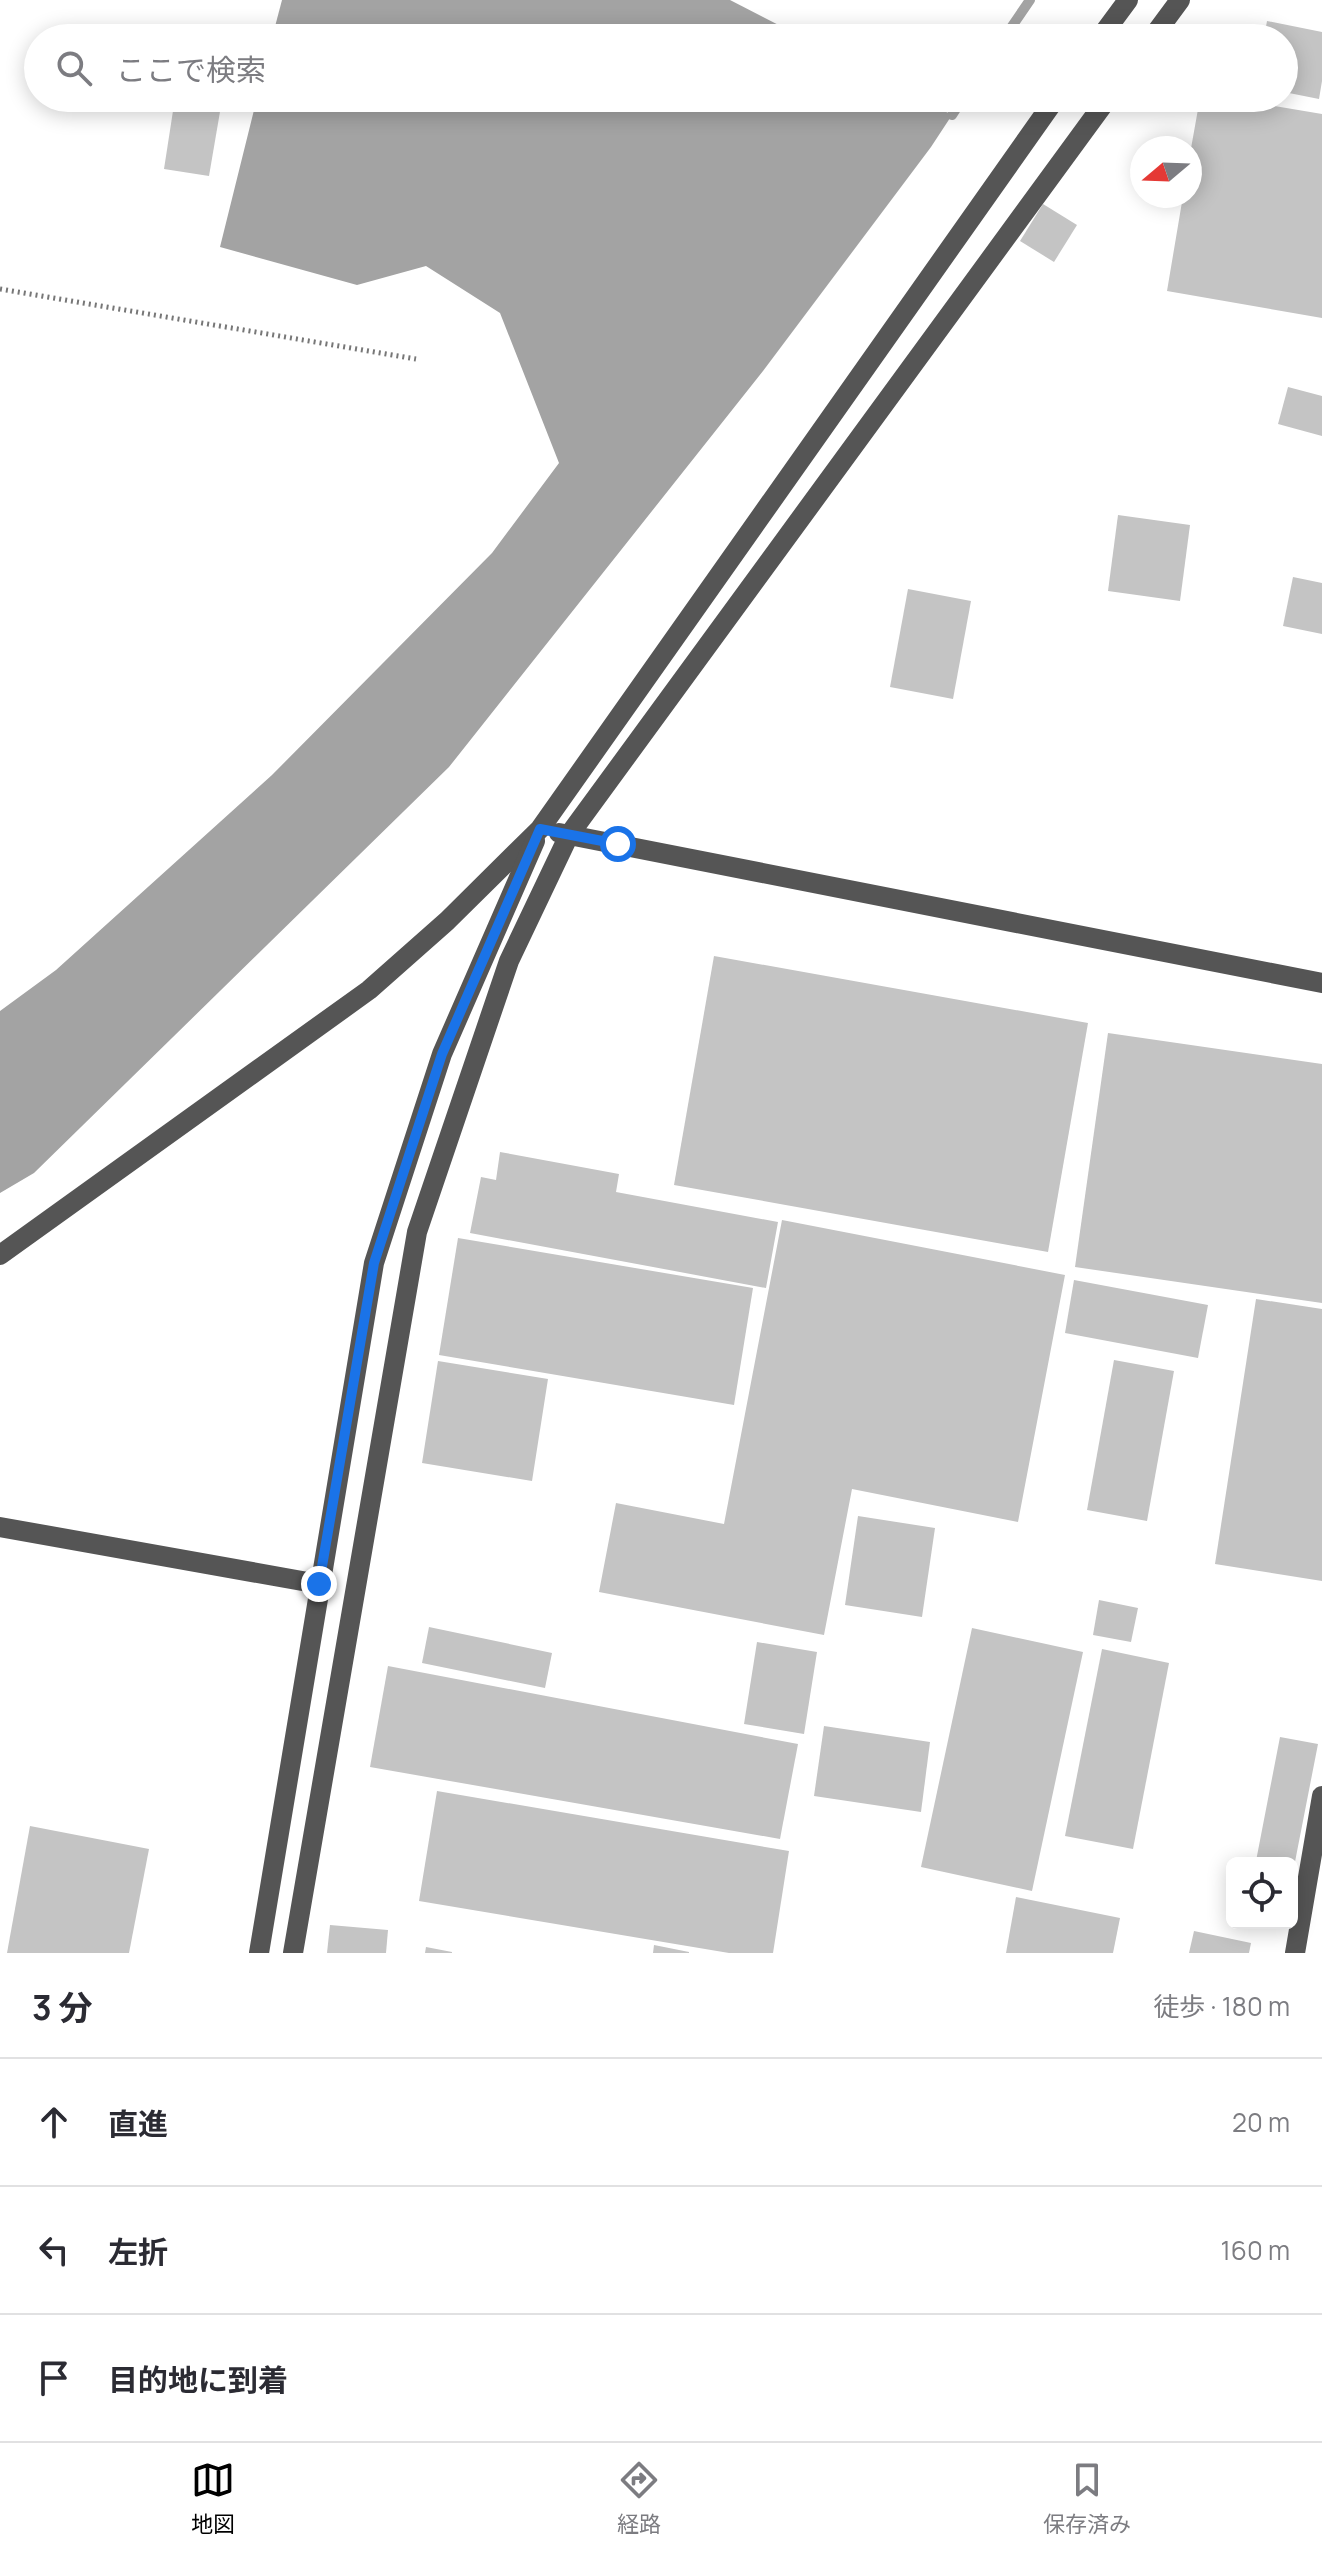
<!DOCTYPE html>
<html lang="ja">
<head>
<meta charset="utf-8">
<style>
	body { margin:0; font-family:Manrope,"Noto Sans JP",sans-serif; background:#f2f2f3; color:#2b2b33 }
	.controls { position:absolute; right:24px; bottom:24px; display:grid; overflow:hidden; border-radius:12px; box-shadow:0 4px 20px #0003 }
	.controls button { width:72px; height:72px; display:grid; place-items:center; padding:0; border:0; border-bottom:2px solid #e1e1e2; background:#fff; color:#2b2b33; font:40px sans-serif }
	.compass { position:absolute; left:1130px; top:136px; width:72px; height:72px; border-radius:50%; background:#fff; box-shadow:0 4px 20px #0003; rotate:251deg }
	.stop { position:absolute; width:24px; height:24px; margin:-18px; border:6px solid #1a73e8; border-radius:50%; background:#fff }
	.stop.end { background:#1a73e8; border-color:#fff; box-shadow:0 2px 8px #0008 }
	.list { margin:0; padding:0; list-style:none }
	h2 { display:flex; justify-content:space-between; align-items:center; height:104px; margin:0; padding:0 32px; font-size:34px }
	h2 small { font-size:26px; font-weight:400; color:#7c7c81 }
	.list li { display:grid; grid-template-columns:52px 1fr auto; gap:24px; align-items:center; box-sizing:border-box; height:128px; padding:0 32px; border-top:2px solid #e1e1e2 }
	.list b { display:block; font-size:30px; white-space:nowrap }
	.list em { font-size:26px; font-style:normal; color:#7c7c81 }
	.icon { flex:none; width:44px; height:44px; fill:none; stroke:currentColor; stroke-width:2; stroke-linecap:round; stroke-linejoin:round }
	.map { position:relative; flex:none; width:1322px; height:1953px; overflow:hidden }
	.search { position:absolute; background:#fff; box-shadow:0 4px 20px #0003; left:24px; right:24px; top:24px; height:88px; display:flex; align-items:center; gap:20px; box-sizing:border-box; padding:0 28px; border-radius:44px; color:#7c7c81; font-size:30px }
	.sheet { height:488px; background:#fff }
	nav { display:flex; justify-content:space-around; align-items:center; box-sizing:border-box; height:112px; border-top:2px solid #e1e1e2; background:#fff; font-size:22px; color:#7c7c81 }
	nav a { display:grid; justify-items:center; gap:4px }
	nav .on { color:#000 }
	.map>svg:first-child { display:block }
	.water { fill:#a3a3a3 }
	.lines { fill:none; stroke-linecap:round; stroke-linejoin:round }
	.stream { stroke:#a3a3a3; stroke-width:10 }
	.building { fill:#c4c4c4 }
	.path { stroke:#777; stroke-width:5; stroke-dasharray:2 4; stroke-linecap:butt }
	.minor { stroke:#555; stroke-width:20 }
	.route { stroke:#1a73e8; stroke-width:10 }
</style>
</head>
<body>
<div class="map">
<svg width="1322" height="1953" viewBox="0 0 1322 1953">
	<rect width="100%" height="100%" fill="#fff"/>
	<g class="water">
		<path d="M282,0H730L804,38H272Z"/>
		<path d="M257,98H920L952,115L931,147L763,371L449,767L34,1173L0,1193V1011L56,970L272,775L492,553L559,463L500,313L426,266L357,285L220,247Z"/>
	</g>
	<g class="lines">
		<g class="stream">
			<path d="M1004,38L1030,0"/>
			<path d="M952,115L963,98"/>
		</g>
	</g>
	<g class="building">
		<path d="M1267,21L1322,32V81L1319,99L1284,92V38H1264Z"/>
		<path d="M175,98L222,100L209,176L164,169Z"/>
		<path d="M1200,98H1228L1322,114V318L1167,291L1183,196H1190V154Z"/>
		<path d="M1043,204L1077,225L1054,262L1020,241Z"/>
		<path d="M1288,387L1322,396V436L1278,424Z"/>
		<path d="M1118,515L1190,525L1180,601L1108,591Z"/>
		<path d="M1293,577L1322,583V634L1283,626Z"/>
		<path d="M908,589L971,601L953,699L890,687Z"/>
		<path d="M714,956L1088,1023L1048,1252L674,1185Z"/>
		<path d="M1108,1033L1322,1064V1303L1075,1267Z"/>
		<path d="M500,1152L619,1174L616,1192L778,1222L766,1288L470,1233L481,1177L496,1180Z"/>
		<path d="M782,1220L1065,1275L1018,1522L852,1489L824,1635L599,1592L616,1503L724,1524Z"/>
		<path d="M458,1238L753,1288L734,1405L439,1355Z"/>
		<path d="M1074,1280L1208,1305L1198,1358L1065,1333Z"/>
		<path d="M1256,1299L1322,1309V1581L1215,1564Z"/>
		<path d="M1114,1360L1174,1371L1147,1521L1087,1510Z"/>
		<path d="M438,1361L548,1379L532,1481L422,1463Z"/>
		<path d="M858,1516L935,1528L922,1617L845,1605Z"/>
		<path d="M1099,1600L1138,1608L1131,1642L1093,1635Z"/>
		<path d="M429,1627L552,1653L545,1688L422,1663Z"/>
		<path d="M972,1628L1083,1652L1032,1891L921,1867Z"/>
		<path d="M757,1642L817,1652L804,1734L744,1724Z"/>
		<path d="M1102,1649L1169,1663L1133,1849L1065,1836Z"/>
		<path d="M388,1666L798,1744L780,1839L370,1767Z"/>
		<path d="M824,1726L930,1742L921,1812L814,1796Z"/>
		<path d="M1280,1737L1318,1744L1293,1872L1292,1863L1256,1861Z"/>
		<path d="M437,1791L789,1851L773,1953H729L419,1901Z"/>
		<path d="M30,1826L149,1849L129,1953H7Z"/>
		<path d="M1016,1897L1120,1918L1113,1953H1006Z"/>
		<path d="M330,1925L388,1930L386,1953H327Z"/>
		<path d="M1194,1931L1251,1943L1249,1953H1189Z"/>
		<path d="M654,1945L689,1952V1953H653Z"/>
		<path d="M426,1947L452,1952V1953H425Z"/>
	</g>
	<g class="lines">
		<path class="path" d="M0,289L416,359"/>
		<g class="minor">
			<path d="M1100,38L1128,0"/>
			<path d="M1152,38L1180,0"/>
			<path d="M559,833L1322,983"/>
			<path d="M0,1255L369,990L447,921L540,829L1056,98"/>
			<path d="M0,1527L319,1584"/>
			<path d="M259,1953L374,1263L442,1054L535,841"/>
			<path d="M293,1953L417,1232L509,961L569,835L1108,98"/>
			<path d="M1295,1953L1322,1796"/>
		</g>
	</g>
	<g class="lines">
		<path class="route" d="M319,1584L374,1263L442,1054L540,829L618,844"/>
	</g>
</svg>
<div class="controls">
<button><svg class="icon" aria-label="locate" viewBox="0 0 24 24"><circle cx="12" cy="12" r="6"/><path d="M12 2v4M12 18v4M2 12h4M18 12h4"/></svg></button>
</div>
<svg class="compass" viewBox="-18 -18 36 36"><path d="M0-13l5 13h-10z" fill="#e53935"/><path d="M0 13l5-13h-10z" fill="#7c7c81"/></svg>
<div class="stop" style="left:618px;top:844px"></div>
<div class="stop end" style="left:319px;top:1584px"></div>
<div class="search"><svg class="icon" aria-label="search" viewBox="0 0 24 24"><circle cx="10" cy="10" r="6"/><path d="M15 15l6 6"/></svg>ここで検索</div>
</div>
<section class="sheet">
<h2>3 分<small>徒歩 · 180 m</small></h2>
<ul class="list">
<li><svg class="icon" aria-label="ahead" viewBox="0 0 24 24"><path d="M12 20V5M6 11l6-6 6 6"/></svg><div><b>直進</b></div><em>20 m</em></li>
<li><svg class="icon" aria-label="left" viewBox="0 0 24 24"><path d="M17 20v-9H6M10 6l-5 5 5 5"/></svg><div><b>左折</b></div><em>160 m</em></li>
<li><svg class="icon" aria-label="arrive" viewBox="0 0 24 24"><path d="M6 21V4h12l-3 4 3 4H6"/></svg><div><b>目的地に到着</b></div></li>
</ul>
</section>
<nav>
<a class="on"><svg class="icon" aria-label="map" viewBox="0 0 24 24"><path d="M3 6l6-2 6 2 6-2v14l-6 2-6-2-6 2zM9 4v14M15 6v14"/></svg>地図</a>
<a><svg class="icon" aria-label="directions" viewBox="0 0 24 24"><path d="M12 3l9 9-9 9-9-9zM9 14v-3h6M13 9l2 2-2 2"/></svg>経路</a>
<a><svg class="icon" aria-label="saved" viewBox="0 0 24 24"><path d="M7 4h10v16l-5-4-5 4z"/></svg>保存済み</a>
</nav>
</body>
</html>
